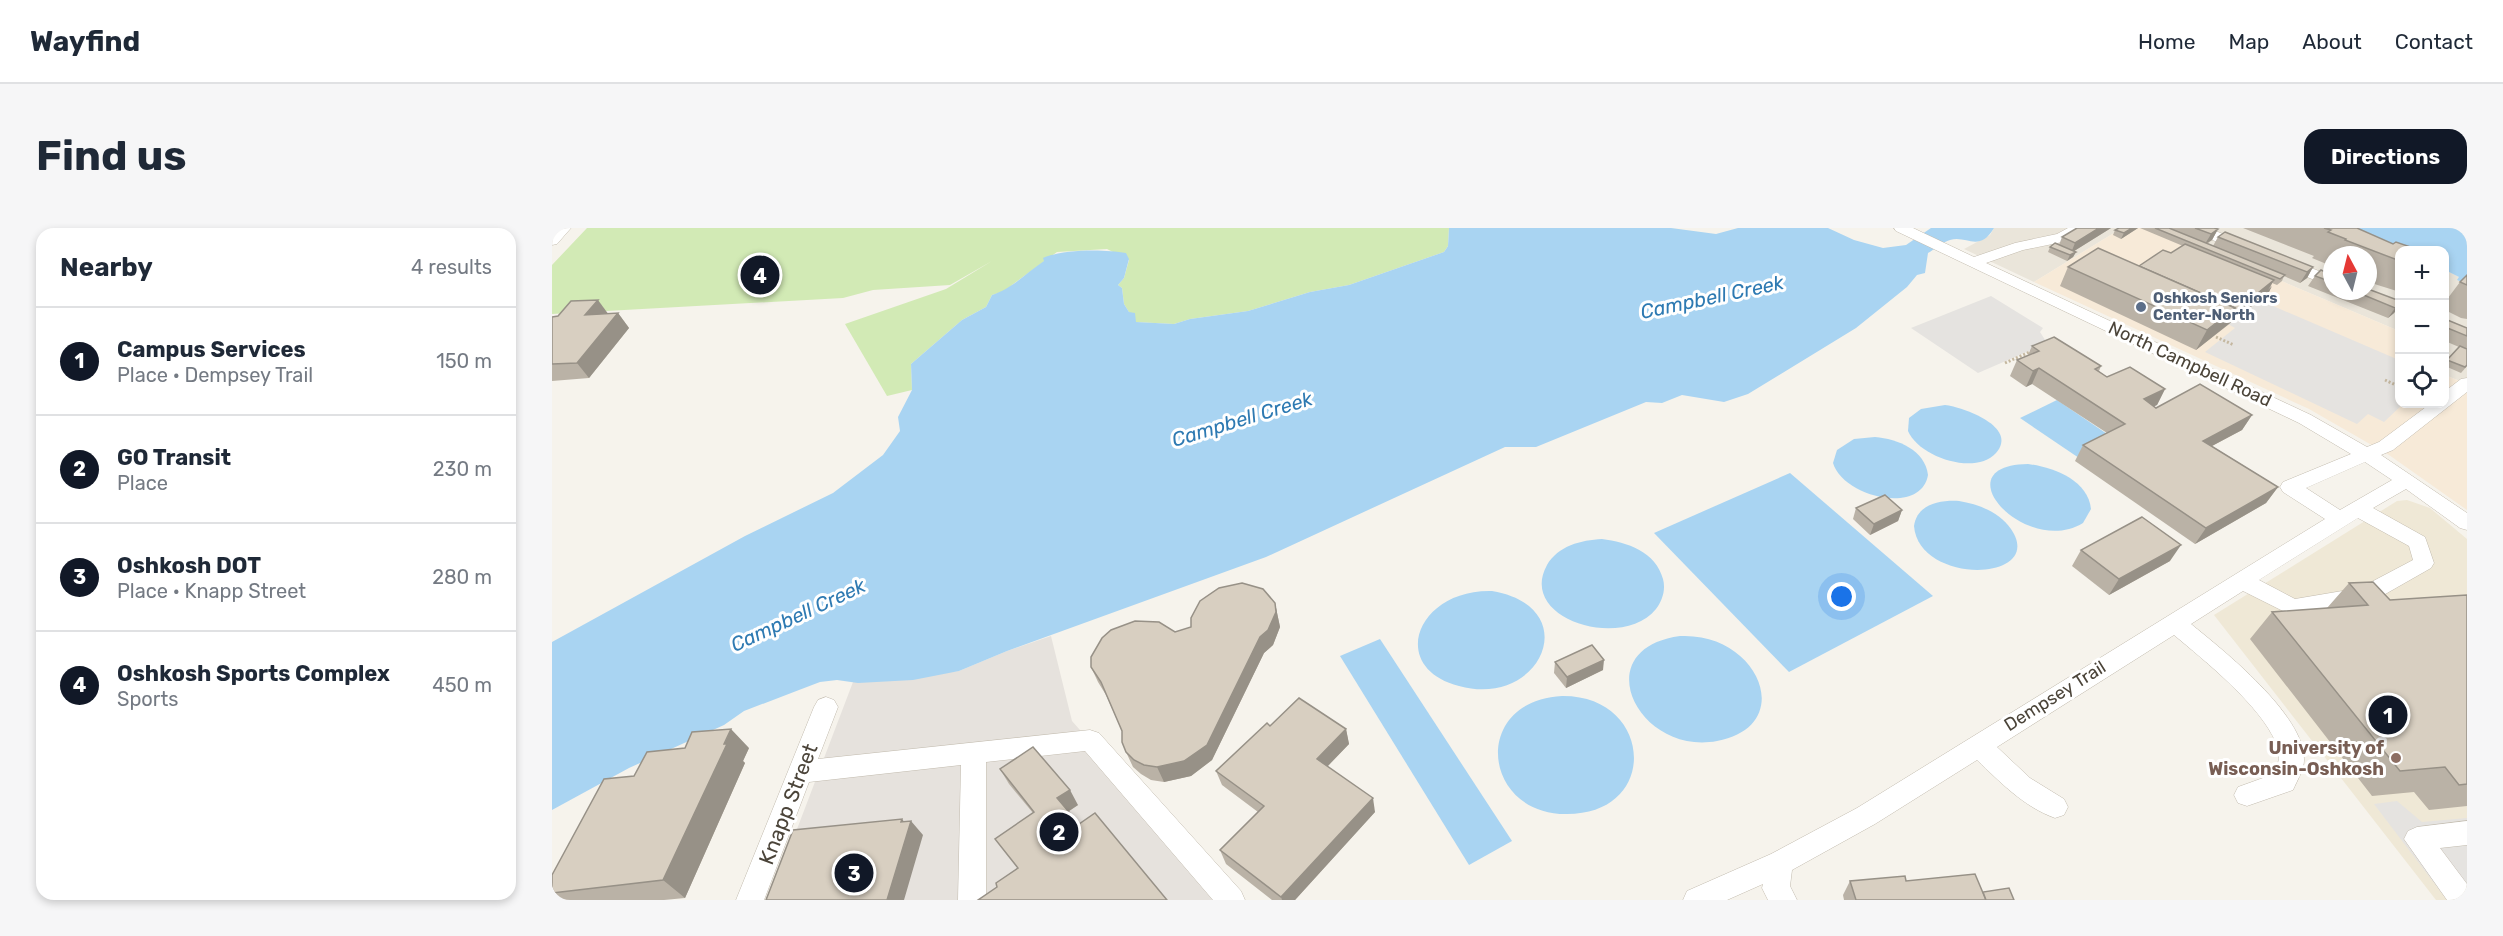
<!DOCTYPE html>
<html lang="en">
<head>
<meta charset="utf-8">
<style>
	body { margin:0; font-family:Rubik,sans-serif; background:#f6f6f7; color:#1f2937 }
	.controls { position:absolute; right:18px; top:18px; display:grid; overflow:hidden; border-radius:12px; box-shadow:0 3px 9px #0003 }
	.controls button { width:54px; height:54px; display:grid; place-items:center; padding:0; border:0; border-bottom:2px solid #e0e1e3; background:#fff; color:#1f2937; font:30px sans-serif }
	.compass { position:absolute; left:1771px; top:18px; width:54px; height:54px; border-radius:50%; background:#fff; box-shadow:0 3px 9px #0003; rotate:353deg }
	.you { position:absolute; left:1290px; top:369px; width:21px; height:21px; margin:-15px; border:4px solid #fff; border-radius:50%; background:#1a73e8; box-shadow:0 0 0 9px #1a73e833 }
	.badge { display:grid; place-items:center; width:39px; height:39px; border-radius:50%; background:#111827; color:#fff; font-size:20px; font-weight:700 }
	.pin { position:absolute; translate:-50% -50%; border:3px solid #fff; box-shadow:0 2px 6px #0006 }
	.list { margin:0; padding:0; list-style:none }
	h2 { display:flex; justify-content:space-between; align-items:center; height:78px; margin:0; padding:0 24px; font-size:26px }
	h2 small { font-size:20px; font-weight:400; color:#747a83 }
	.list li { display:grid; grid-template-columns:39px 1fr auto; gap:18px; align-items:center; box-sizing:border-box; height:108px; padding:0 24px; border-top:2px solid #e0e1e3 }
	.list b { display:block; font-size:22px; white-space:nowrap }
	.list p { margin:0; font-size:20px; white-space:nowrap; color:#747a83 }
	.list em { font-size:20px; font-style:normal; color:#747a83 }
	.icon { flex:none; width:33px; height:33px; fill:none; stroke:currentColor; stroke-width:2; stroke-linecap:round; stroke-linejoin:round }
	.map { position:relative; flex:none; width:1915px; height:672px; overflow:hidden; border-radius:18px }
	header { display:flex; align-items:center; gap:36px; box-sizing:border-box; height:84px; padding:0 30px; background:#fff; border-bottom:2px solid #e0e1e3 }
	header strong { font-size:28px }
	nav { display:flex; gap:33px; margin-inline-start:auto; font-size:21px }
	.intro { display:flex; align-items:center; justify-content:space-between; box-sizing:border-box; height:144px; padding:0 36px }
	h1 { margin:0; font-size:42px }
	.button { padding:15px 27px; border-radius:18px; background:#111827; color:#fff; font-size:21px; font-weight:700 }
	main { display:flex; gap:36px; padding:0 36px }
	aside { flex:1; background:#fff; border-radius:18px; box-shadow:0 3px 9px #0003 }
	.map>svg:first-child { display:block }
	.residential { fill:#eae5da; fill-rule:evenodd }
	.commercial { fill:#f7ead8 }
	.industrial { fill:#e6e2dd }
	.education { fill:#efe8d6 }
	.green { fill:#d2eab5 }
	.parking { fill:#e5e3e0 }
	.water { fill:#a9d4f2 }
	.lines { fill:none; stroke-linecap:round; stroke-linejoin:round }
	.minor-casing { stroke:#c2bbae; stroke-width:1 }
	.path { stroke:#c4b79f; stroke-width:3; stroke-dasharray:2 2; stroke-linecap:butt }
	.minor { fill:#fff; fill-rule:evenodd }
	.wall { fill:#bab2a6 }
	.shaded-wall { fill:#979187 }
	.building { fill:#d8cfc1; stroke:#979187; stroke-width:1.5 }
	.service-dot { fill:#5c6f8a; stroke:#fff; stroke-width:2 }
	.education-dot { fill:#8d6e63; stroke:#fff; stroke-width:2 }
	.labels { text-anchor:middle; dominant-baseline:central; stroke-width:6; stroke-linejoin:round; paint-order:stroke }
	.far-service-label { font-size:15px; font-weight:bold; fill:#4e5e75; stroke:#fff; text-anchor:start }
	.street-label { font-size:18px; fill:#4b4439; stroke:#fff }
	.education-label { font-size:18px; font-weight:bold; fill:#785e54; stroke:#fff; text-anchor:end }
	.water-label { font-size:20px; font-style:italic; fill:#2e7ab2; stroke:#fff }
	.near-street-label { font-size:21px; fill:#4b4439; stroke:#fff }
</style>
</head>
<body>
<header>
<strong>Wayfind</strong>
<nav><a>Home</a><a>Map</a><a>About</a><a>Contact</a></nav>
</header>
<div class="intro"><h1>Find us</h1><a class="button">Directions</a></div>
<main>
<aside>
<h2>Nearby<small>4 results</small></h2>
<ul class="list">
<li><span class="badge">1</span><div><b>Campus Services</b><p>Place · Dempsey Trail</p></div><em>150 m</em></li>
<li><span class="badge">2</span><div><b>GO Transit</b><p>Place</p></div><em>230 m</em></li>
<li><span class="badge">3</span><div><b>Oshkosh DOT</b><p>Place · Knapp Street</p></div><em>280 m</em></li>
<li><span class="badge">4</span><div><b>Oshkosh Sports Complex</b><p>Sports</p></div><em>450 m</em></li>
</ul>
</aside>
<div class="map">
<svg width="1915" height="672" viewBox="0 0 1915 672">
	<rect width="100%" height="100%" fill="#f6f3ec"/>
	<g class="residential">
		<path d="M1442,0H1570L1482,54L1412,21L1438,7Z"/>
		<path d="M1605,0H1796L1847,23V103ZM1780,27H1816V63H1780Z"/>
		<path d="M1893,42L1907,49L1915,56V156L1893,147L1892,130L1897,125L1893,123Z"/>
	</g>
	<path class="commercial" d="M1570,0H1605L1847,103L1848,176H1892L1893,147L1915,156V282L1837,227L1757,181L1482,54Z"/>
	<path class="industrial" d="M499,408L520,493L679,672H218L301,454L407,443L455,423Z"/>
	<path class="education" d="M1855,272L1878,280L1915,311V672H1884L1662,387L1845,273Z"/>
	<path class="green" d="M35,0H897L896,18L892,24L797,57L758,64L696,83L638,91L622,96L583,94L572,76L570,60L566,57L572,50L577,32L555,21L505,24L460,57L457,62L440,67L434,79L410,92L359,136L360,162L335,168L293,96L394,61L440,33L398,57L321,62L291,70L0,86V37Z"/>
	<g class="parking">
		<path d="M1439,68L1491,100L1488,104L1495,115L1426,145L1359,100Z"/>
		<path d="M1707,72L1847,132L1848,176H1851L1832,194L1816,186L1805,196L1653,124L1683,100L1676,96Z"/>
		<path d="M1845,573L1870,594L1915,590V672H1895L1822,576Z"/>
	</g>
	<g class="water">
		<path d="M897,0H1119L1164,6L1186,0H1276L1302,12L1331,20L1354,17L1379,0H1442C1427,25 1415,7 1398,12C1391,14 1383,21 1376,25L1373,45L1365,47L1355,59L1304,100L1196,166L1172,174L1130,167L1110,175L1094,174L984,219H953L714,329L455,423L407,443L361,452L306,455L285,452L268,454L247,462L192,483L172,497L77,540L0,582V414L193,308L281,265L331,227L348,203L346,189L360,162L359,136L410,92L434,79L440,67C460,61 474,45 492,33L491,30C511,21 552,21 574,25L577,31L572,50L566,57L570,60L572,76L577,84L583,85L584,94L622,96L638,91L696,83L758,64L797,57L892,24L896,18Z"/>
		<path d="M1796,0H1915V56L1905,52L1907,49L1893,42L1892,22L1847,23Z"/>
		<path d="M1505,172L1564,212L1527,230L1468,190Z"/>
		<path d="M1393,177C1411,179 1467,199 1444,225C1423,248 1367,229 1356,203L1357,190L1369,181Z"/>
		<path d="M1323,209C1346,211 1373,222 1376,247C1369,288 1291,269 1281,235L1285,222L1302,211Z"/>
		<path d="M1476,236C1501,239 1536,252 1539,281L1531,295C1474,330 1388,237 1476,236Z"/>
		<path d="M1238,245L1381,368L1237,444L1102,305Z"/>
		<path d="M1407,273C1426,276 1447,284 1459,301C1495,354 1367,358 1362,298C1365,276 1388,272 1407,273Z"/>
		<path d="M1050,311C1075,314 1104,324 1111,351C1114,362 1110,373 1104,381C1070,423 965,391 995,337C1006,318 1029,312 1050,311Z"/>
		<path d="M940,363C1034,379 989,481 907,458C835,439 865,361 940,363Z"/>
		<path d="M1128,408C1207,404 1246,498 1165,513C1086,528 1033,421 1128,408Z"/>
		<path d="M828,411L960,613L917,637L788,428Z"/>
		<path d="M1010,468C1101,467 1109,586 1015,586C930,587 918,473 1010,468Z"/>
	</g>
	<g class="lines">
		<defs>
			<g id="minor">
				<path d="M4,0H19L5,16L0,17V4Z"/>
				<path d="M1342,0H1361L1422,29L1463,15L1505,6L1516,0H1533L1515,13L1471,22L1434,35L1759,187L1815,219L1827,214L1878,176H1892V164L1909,151L1915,150V164L1841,222L1829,227L1915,285V302L1908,300L1854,261L1821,280L1873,309L1882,335L1879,340L1821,373L1741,388L1691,363L1639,396C1671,422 1753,487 1752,532C1752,541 1745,553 1741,562L1695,578L1686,575L1682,567L1686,559L1722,546C1727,536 1729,526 1724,515C1709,478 1653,433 1622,407L1445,519L1478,550L1512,571L1516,579L1512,587L1503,590C1472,579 1448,554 1425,532L1323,596L1240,642L1238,658L1245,672H1216L1210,660L1211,656L1175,672H1131L1135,663L1219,626L1305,580L1773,291L1731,264L1728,259L1731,254L1799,226L1747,195L1344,3ZM1813,234L1840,252L1788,282L1754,260ZM1806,290L1857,318L1861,332L1808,360L1743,371L1707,352Z"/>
				<path d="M1636,0H1656L1698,17L1701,20L1693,25L1638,3Z"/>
				<path d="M1730,29L1780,48V59L1725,37L1722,34L1725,31Z"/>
				<path d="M274,469L282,472L286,479L266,531L538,502L547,505L689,663L693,672H661L533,523L434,534V672H406L409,537L257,554L212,672H184L262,479L266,472Z"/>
				<path d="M1915,593V617L1888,620L1915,656V672H1895L1852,611L1856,603L1865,599Z"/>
			</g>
		</defs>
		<use href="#minor" class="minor-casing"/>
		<g class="path">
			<path d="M1664,109L1682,117"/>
			<path d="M1453,135L1480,123"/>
			<path d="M1833,152L1848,159"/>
		</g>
		<use href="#minor" class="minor"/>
	</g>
	<g class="wall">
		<path d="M1525,0H1559L1522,23L1524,24L1521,29L1515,33L1496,24L1498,19L1507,17L1510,9Z"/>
		<path d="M1567,0H1586L1569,11L1561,7L1563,2Z"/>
		<path d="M1588,0H1662L1666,1L1660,12L1655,16L1661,18L1666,9L1761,39L1755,50L1748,55L1732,48L1730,53L1725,57L1720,55L1717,64L1713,68L1644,122L1508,58L1516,39L1587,38L1619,25L1631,18Z"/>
		<path d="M1691,0H1805L1848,22V64L1816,54V27H1780V40L1776,38L1777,37L1760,30L1762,28Z"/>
		<path d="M1780,47V63H1816L1848,73V77L1842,85L1836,90L1756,58L1763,48Z"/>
		<path d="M1915,47V91L1909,90L1893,82V74L1908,54Z"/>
		<path d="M66,85L77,100L37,150L0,153V89Z"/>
		<path d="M1893,91L1915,100V138L1909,145L1893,138V135L1907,119L1893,113Z"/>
		<path d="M1480,118L1549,138L1547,143L1555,149L1613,161L1605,177L1602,178L1604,180L1700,187L1690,202L1660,218L1726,259L1714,275L1643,316L1523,233L1531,217L1555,205L1480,156L1474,159L1458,148L1465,132L1476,127Z"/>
		<path d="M1304,280L1350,282L1346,293L1318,307L1301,291Z"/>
		<path d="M1529,322L1618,333L1557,367L1520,338Z"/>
		<path d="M1797,355L1838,372L1915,367V578L1877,582L1862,564L1820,568L1698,411L1720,384L1775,380Z"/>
		<path d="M723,375L728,399L721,417L712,425L660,532L639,548L612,554L599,552L589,546L581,539L574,524L570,503L554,467L546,454L539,439L623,404Z"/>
		<path d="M1003,434L1051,442L1014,460L1002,445Z"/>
		<path d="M718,498L794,501L797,516L775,539L823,584L743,672H720L674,636L668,622L706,584L670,557L664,543Z"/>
		<path d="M197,520L191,533L193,535L133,670L112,672H0V647L82,548Z"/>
		<path d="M448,541L526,577L517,583L527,596L445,659L465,640L481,585L457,556Z"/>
		<path d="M1298,653H1354L1431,664L1462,672H1292L1291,667Z"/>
	</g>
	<g class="shaded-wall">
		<path d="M1547,0H1559L1519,25L1523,15Z"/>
		<path d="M1580,0H1586L1569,11L1572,5Z"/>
		<path d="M1666,1L1660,12L1653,16L1659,6Z"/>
		<path d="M1524,24L1521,29L1515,33L1518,27Z"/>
		<path d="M1761,39L1755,50L1748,55L1755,44Z"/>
		<path d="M1722,52L1716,62L1720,58L1717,64L1644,122L1655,102Z"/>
		<path d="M46,72L57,87H33Z"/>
		<path d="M1848,76L1842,85L1836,90L1843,80Z"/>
		<path d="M66,85L77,100L37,150L25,135Z"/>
		<path d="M1487,140L1480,156L1474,159L1481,143Z"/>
		<path d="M1613,161L1605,177L1583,187L1592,171Z"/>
		<path d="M1700,187L1690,202L1641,228L1651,213Z"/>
		<path d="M1726,259L1714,275L1643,316L1654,300Z"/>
		<path d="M1350,282L1346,293L1318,307L1322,296Z"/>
		<path d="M1629,317L1618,333L1557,367L1567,351Z"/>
		<path d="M723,375L728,399L721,417L712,425L660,532L639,548L612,554L605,539L708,409Z"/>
		<path d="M1052,432L1051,442L1014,460L1015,449Z"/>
		<path d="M179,501L197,520L191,533L193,535L133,670L111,652Z"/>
		<path d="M794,501L797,516L768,546L765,531Z"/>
		<path d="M518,562L526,577L514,585L505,570Z"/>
		<path d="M821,570L823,584L743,672H730L729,669Z"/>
		<path d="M350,591L357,600L359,593L371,607L352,672H335Z"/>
	</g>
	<g class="building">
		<path d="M1525,0H1547L1523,15L1510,9Z"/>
		<path d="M1567,0H1580L1572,5L1563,2Z"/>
		<path d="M1603,0H1617L1733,47L1728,51Z"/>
		<path d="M1643,0H1662L1666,1L1659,6Z"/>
		<path d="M1772,0H1805L1841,16L1844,14L1867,22H1848V33L1793,12L1794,11L1776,4L1779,2Z"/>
		<path d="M1673,4L1761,39L1755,44L1666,9Z"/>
		<path d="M1503,15L1524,24L1518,27L1498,19Z"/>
		<path d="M1633,16L1722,52L1681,85L1683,80L1587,38L1611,22L1619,25Z"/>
		<path d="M1546,20L1683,80L1655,102L1516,39Z"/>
		<path d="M1769,42L1780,47V54L1763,48Z"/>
		<path d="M1915,47V57L1908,54Z"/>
		<path d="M1816,61L1848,73V76L1843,80L1802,63H1816Z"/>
		<path d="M46,72L33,87L66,85L25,135L0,136V89L6,88L19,73Z"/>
		<path d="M1893,91L1915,100V108L1893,99Z"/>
		<path d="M1502,109L1549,138L1543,141L1555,149L1578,139L1613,161L1592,171L1604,180L1648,156L1700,187L1651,213L1726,259L1654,300L1531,217L1573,196L1487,140L1481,143L1465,132L1487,123L1480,118Z"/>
		<path d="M1908,118L1915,121V137L1913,139L1895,132Z"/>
		<path d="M1333,267L1350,282L1322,296L1304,280Z"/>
		<path d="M1590,289L1629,317L1567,351L1529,322Z"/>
		<path d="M1821,354L1838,372L1915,367V556L1907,557L1893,539L1848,543L1720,384L1816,377L1797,355Z"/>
		<path d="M690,355L711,361L723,375L724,384L716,402L708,409L655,517L632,533L605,539L592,537L582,532L574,524L570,514V503L549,454L539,439V429L550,410L559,402L583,393L607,394L623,404L639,399V390L648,373L667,360Z"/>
		<path d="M1040,417L1052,432L1015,449L1003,434Z"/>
		<path d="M747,470L794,501L765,531L821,570L729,669L668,622L712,578L664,543L715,495L718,498Z"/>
		<path d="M179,501L172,516H175L111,652L0,665V647L52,551L82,548L95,524L133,520L140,504Z"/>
		<path d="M481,519L518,562L505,570L527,596L543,585L615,672H426L445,659L444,655L466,640L443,611L482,584L448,541Z"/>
		<path d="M350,591L349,594L359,593L335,672H214L241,602Z"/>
		<path d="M1423,646L1434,672H1304L1298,653L1353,648L1354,653Z"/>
		<path d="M1457,660L1462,672H1434L1431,664Z"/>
	</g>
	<circle class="service-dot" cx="1589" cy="79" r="6"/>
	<circle class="education-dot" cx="1844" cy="530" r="6"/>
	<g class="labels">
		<g class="far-service-label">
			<text x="1601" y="70">Oshkosh Seniors<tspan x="1601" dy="17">Center-North</tspan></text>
		</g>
		<g class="street-label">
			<text transform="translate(1638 136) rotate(25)">North Campbell Road</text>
			<text transform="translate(1503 468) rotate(-32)">Dempsey Trail</text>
		</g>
		<g class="education-label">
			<text x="1832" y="520">University of<tspan x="1832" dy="21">Wisconsin-Oshkosh</tspan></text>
		</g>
		<g class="water-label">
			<text transform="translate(1160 69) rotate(-12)">Campbell Creek</text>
			<text transform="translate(690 191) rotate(-17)">Campbell Creek</text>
			<text transform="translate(246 387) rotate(-25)">Campbell Creek</text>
		</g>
		<g class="near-street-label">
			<text transform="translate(236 576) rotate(-69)">Knapp Street</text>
		</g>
	</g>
</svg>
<div class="controls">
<button>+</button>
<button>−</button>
<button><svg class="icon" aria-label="locate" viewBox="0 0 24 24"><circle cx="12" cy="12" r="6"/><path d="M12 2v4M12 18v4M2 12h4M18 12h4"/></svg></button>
</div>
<svg class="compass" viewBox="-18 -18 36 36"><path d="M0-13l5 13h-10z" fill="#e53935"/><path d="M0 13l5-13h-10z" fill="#747a83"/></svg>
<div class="you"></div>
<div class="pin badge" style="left:1836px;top:487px">1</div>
<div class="pin badge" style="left:507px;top:604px">2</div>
<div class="pin badge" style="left:302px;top:645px">3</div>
<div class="pin badge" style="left:208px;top:47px">4</div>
</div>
</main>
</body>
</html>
